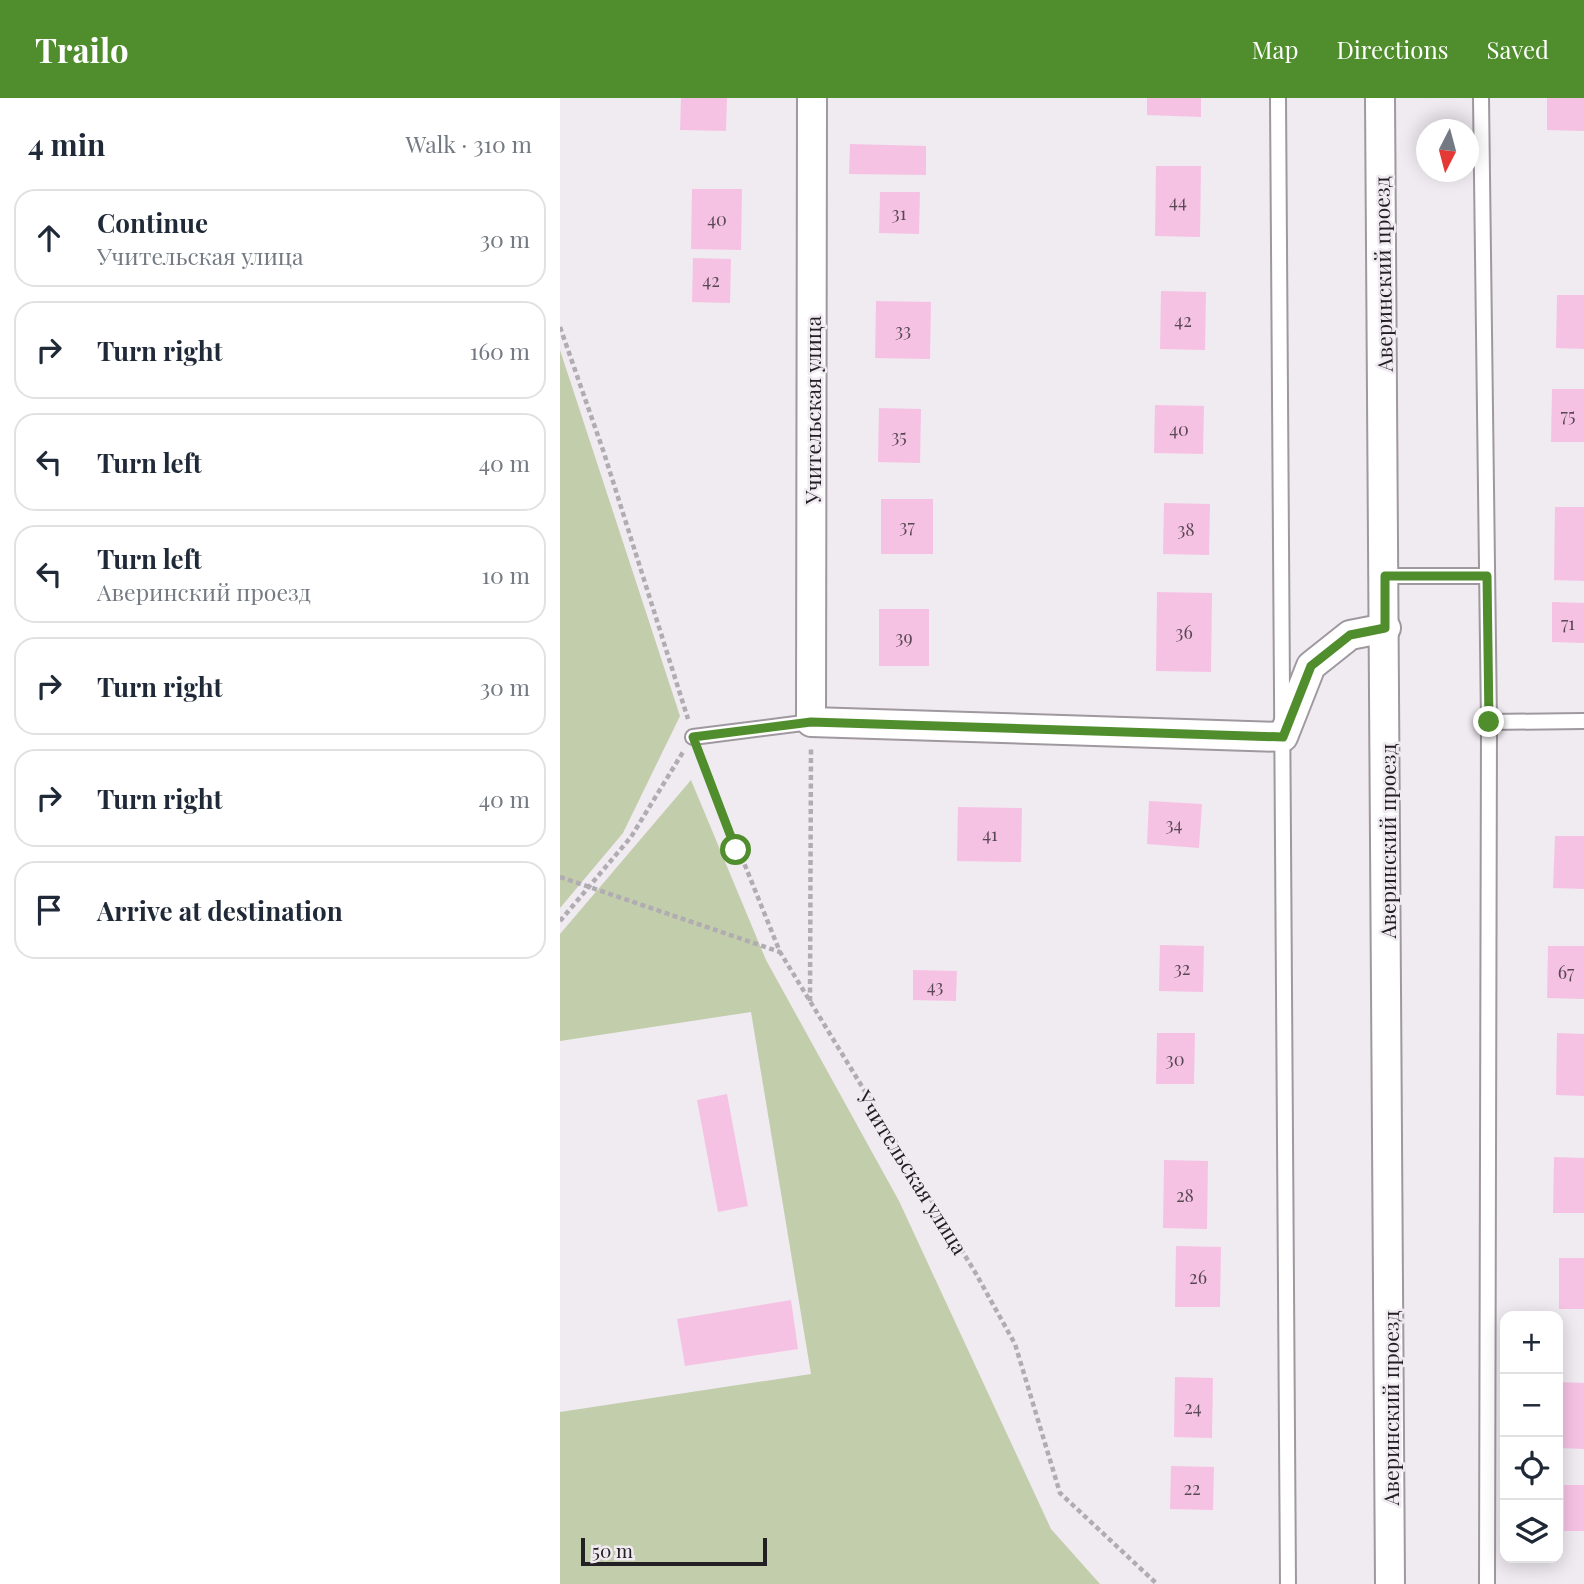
<!DOCTYPE html>
<html lang="en">
<head>
<meta charset="utf-8">
<style>
	body { margin:0; font-family:"Playfair Display",serif; background:#f6f6f7; color:#1f2937 }
	.controls { position:absolute; right:21px; bottom:21px; display:grid; overflow:hidden; border-radius:14px; box-shadow:0 4px 18px #0003 }
	.controls button { width:63px; height:63px; display:grid; place-items:center; padding:0; border:0; border-bottom:2px solid #e0e1e3; background:#fff; color:#1f2937; font:35px sans-serif }
	.compass { position:absolute; left:856px; top:21px; width:63px; height:63px; border-radius:50%; background:#fff; box-shadow:0 4px 18px #0003; rotate:186deg }
	.scale { position:absolute; left:21px; bottom:18px; width:186px; box-sizing:border-box; padding-left:7px; border:4px solid #232023; border-top:0; font-size:19px; line-height:24px; white-space:nowrap; color:#232023; -webkit-text-stroke:5px #f0eaf1; paint-order:stroke }
	.stop { position:absolute; width:21px; height:21px; margin:-16px; border:5px solid #508e2d; border-radius:50%; background:#fff }
	.stop.end { background:#508e2d; border-color:#fff; box-shadow:0 2px 7px #0008 }
	.list { margin:0; padding:0; list-style:none }
	h2 { display:flex; justify-content:space-between; align-items:center; height:91px; margin:0; padding:0 28px; font-size:30px }
	h2 small { font-size:23px; font-weight:400; color:#747a83 }
	.list li { display:grid; grid-template-columns:46px 1fr auto; gap:21px; align-items:center; box-sizing:border-box; height:98px; margin:0 14px 14px; padding:0 14px; border:2px solid #e0e1e3; border-radius:21px }
	.list b { display:block; font-size:26px; white-space:nowrap }
	.list p { margin:0; font-size:23px; white-space:nowrap; color:#747a83 }
	.list em { font-size:23px; font-style:normal; color:#747a83 }
	.icon { flex:none; width:38px; height:38px; fill:none; stroke:currentColor; stroke-width:2; stroke-linecap:round; stroke-linejoin:round }
	.map { position:relative; flex:none; width:1024px; height:1486px; overflow:hidden }
	header { display:flex; align-items:center; gap:42px; box-sizing:border-box; height:98px; padding:0 35px; background:#508e2d; color:#fff }
	header strong { font-size:33px }
	nav { display:flex; gap:38px; margin-inline-start:auto; font-size:24px }
	main { display:flex }
	aside { flex:1; background:#fff }
	.map>svg:first-child { display:block }
	.green { fill:#c2cdab }
	.building { fill:#f6c2e4 }
	.lines { fill:none; stroke-linecap:round; stroke-linejoin:round }
	.lane-casing { stroke:#9f989f; stroke-width:18 }
	.street-casing { stroke:#9f989f; stroke-width:32 }
	.path { stroke:#b1acb2; stroke-width:4.5; stroke-dasharray:5 3.5; stroke-linecap:butt }
	.lane { stroke:#fff; stroke-width:14 }
	.street { stroke:#fff; stroke-width:28 }
	.route { stroke:#508e2d; stroke-width:9 }
	.labels { text-anchor:middle; dominant-baseline:central; stroke-width:5; stroke-linejoin:round; paint-order:stroke }
	.number-label { font-size:18px; fill:#584853 }
	.street-label { font-size:21px; fill:#232023; stroke:#f0eaf1 }
</style>
</head>
<body>
<header>
<strong>Trailo</strong>
<nav><a>Map</a><a>Directions</a><a>Saved</a></nav>
</header>
<main>
<aside>
<h2>4 min<small>Walk · 310 m</small></h2>
<ul class="list">
<li><svg class="icon" aria-label="ahead" viewBox="0 0 24 24"><path d="M12 20V5M6 11l6-6 6 6"/></svg><div><b>Continue</b><p>Учительская улица</p></div><em>30 m</em></li>
<li><svg class="icon" aria-label="right" viewBox="0 0 24 24"><path d="M7 20v-9h11M14 6l5 5-5 5"/></svg><div><b>Turn right</b></div><em>160 m</em></li>
<li><svg class="icon" aria-label="left" viewBox="0 0 24 24"><path d="M17 20v-9H6M10 6l-5 5 5 5"/></svg><div><b>Turn left</b></div><em>40 m</em></li>
<li><svg class="icon" aria-label="left" viewBox="0 0 24 24"><path d="M17 20v-9H6M10 6l-5 5 5 5"/></svg><div><b>Turn left</b><p>Аверинский проезд</p></div><em>10 m</em></li>
<li><svg class="icon" aria-label="right" viewBox="0 0 24 24"><path d="M7 20v-9h11M14 6l5 5-5 5"/></svg><div><b>Turn right</b></div><em>30 m</em></li>
<li><svg class="icon" aria-label="right" viewBox="0 0 24 24"><path d="M7 20v-9h11M14 6l5 5-5 5"/></svg><div><b>Turn right</b></div><em>40 m</em></li>
<li><svg class="icon" aria-label="arrive" viewBox="0 0 24 24"><path d="M6 21V4h12l-3 4 3 4H6"/></svg><div><b>Arrive at destination</b></div></li>
</ul>
</aside>
<div class="map">
<svg width="1024" height="1486" viewBox="0 0 1024 1486">
	<rect width="100%" height="100%" fill="#f0eaf1"/>
	<g class="green">
		<path d="M0,252L120,618L63,735L0,810Z"/>
		<path d="M131,682L206,862L339,1103L491,1431L540,1486H0V1314L251,1276L191,914L0,943V836Z"/>
	</g>
	<g class="building">
		<path d="M121,0H167L166,33L120,32Z"/>
		<path d="M587,0H641V19L587,17Z"/>
		<path d="M987,0H1024V33L987,32Z"/>
		<path d="M290,46L366,48V77L289,76Z"/>
		<path d="M596,68H641L640,139L595,138Z"/>
		<path d="M132,91H182L181,152L131,151Z"/>
		<path d="M320,94H360L359,136L319,135Z"/>
		<path d="M133,160L171,161L170,205L132,204Z"/>
		<path d="M601,193L646,194L645,252L600,251Z"/>
		<path d="M997,197H1024V251L996,250Z"/>
		<path d="M316,203L371,204L370,261L315,260Z"/>
		<path d="M992,291H1024V344H991Z"/>
		<path d="M595,307L644,308L643,356L594,355Z"/>
		<path d="M319,310L361,311L360,365L318,364Z"/>
		<rect x="321" y="401" width="52" height="55"/>
		<path d="M604,405L650,406L649,457L603,456Z"/>
		<path d="M995,409H1024V483L994,482Z"/>
		<path d="M597,494L652,495L651,574L596,573Z"/>
		<path d="M992,504L1024,505V545L992,544Z"/>
		<rect x="319" y="511" width="50" height="57"/>
		<path d="M589,703L642,706L639,750L587,746Z"/>
		<path d="M398,709L462,710L461,764L397,763Z"/>
		<path d="M995,738H1024V791L993,790Z"/>
		<path d="M600,847L644,848L643,894L599,893Z"/>
		<path d="M988,848H1024V901L987,900Z"/>
		<path d="M353,872L397,873L396,903L353,902Z"/>
		<path d="M597,935H635L634,986H596Z"/>
		<path d="M997,935L1024,936V998L996,997Z"/>
		<path d="M167,996L188,1108L158,1114L137,1002Z"/>
		<path d="M994,1059L1024,1060V1115H993Z"/>
		<path d="M604,1062L648,1063L647,1131L603,1130Z"/>
		<path d="M616,1148L661,1149L660,1209H615Z"/>
		<rect x="999" y="1160" width="25" height="51"/>
		<path d="M231,1202L238,1251L125,1268L117,1221Z"/>
		<path d="M615,1279L653,1280L652,1340L614,1339Z"/>
		<path d="M998,1284L1024,1285V1351L998,1350Z"/>
		<path d="M611,1368L654,1369L653,1412L610,1411Z"/>
		<rect x="1004" y="1387" width="20" height="46"/>
	</g>
	<g class="lines">
		<defs>
			<g id="lane">
				<path d="M718,0L728,1486"/>
				<path d="M921,0L929,624L927,1486"/>
				<path d="M825,478H927"/>
				<path d="M929,624L1024,623"/>
				<path d="M133,639L251,624"/>
			</g>
			<g id="street">
				<path d="M252,0L251,624L723,639L751,568L790,537L826,530"/>
				<path d="M820,0L830,1486"/>
			</g>
		</defs>
		<use href="#lane" class="lane-casing"/>
		<use href="#street" class="street-casing"/>
		<g class="path">
			<path d="M0,229L44,355L128,621"/>
			<path d="M140,656L220,854L415,1174L455,1246L500,1395L597,1486"/>
			<path d="M0,779L220,854"/>
			<path d="M0,823L71,739L123,654"/>
			<path d="M250,903L251,649"/>
		</g>
		<use href="#lane" class="lane"/>
		<use href="#street" class="street"/>
	</g>
	<g class="lines">
		<path class="route" d="M176,752L133,639L251,624L723,639L751,568L790,537L825,530V478H927L929,624"/>
	</g>
	<g class="labels">
		<g class="number-label">
			<text x="618" y="103">44</text>
			<text x="339" y="115">31</text>
			<text x="157" y="121">40</text>
			<text x="151" y="182">42</text>
			<text x="623" y="222">42</text>
			<text x="343" y="232">33</text>
			<text x="1008" y="317">75</text>
			<text x="619" y="331">40</text>
			<text x="339" y="338">35</text>
			<text x="347" y="428">37</text>
			<text x="626" y="431">38</text>
			<text x="1008" y="525">71</text>
			<text x="624" y="534">36</text>
			<text x="344" y="539">39</text>
			<text x="614" y="726">34</text>
			<text x="430" y="736">41</text>
			<text x="622" y="870">32</text>
			<text x="1006" y="874">67</text>
			<text x="375" y="888">43</text>
			<text x="615" y="961">30</text>
			<text x="625" y="1097">28</text>
			<text x="638" y="1179">26</text>
			<text x="633" y="1309">24</text>
			<text x="632" y="1390">22</text>
		</g>
		<g class="street-label">
			<text transform="translate(822 176) rotate(-91)">Аверинский проезд</text>
			<text transform="translate(252 312) rotate(-90)">Учительская улица</text>
			<text transform="translate(827 743) rotate(-90)">Аверинский проезд</text>
			<text transform="translate(353 1074) rotate(58)">Учительская улица</text>
			<text transform="translate(830 1310) rotate(-90)">Аверинский проезд</text>
		</g>
	</g>
</svg>
<div class="controls">
<button>+</button>
<button>−</button>
<button><svg class="icon" aria-label="locate" viewBox="0 0 24 24"><circle cx="12" cy="12" r="6"/><path d="M12 2v4M12 18v4M2 12h4M18 12h4"/></svg></button>
<button><svg class="icon" aria-label="layers" viewBox="0 0 24 24"><path d="M12 4l9 5-9 5-9-5zM3 14l9 5 9-5"/></svg></button>
</div>
<svg class="compass" viewBox="-18 -18 36 36"><path d="M0-13l5 13h-10z" fill="#e53935"/><path d="M0 13l5-13h-10z" fill="#747a83"/></svg>
<div class="scale">50 m</div>
<div class="stop" style="left:176px;top:752px"></div>
<div class="stop end" style="left:929px;top:624px"></div>
</div>
</main>
</body>
</html>
